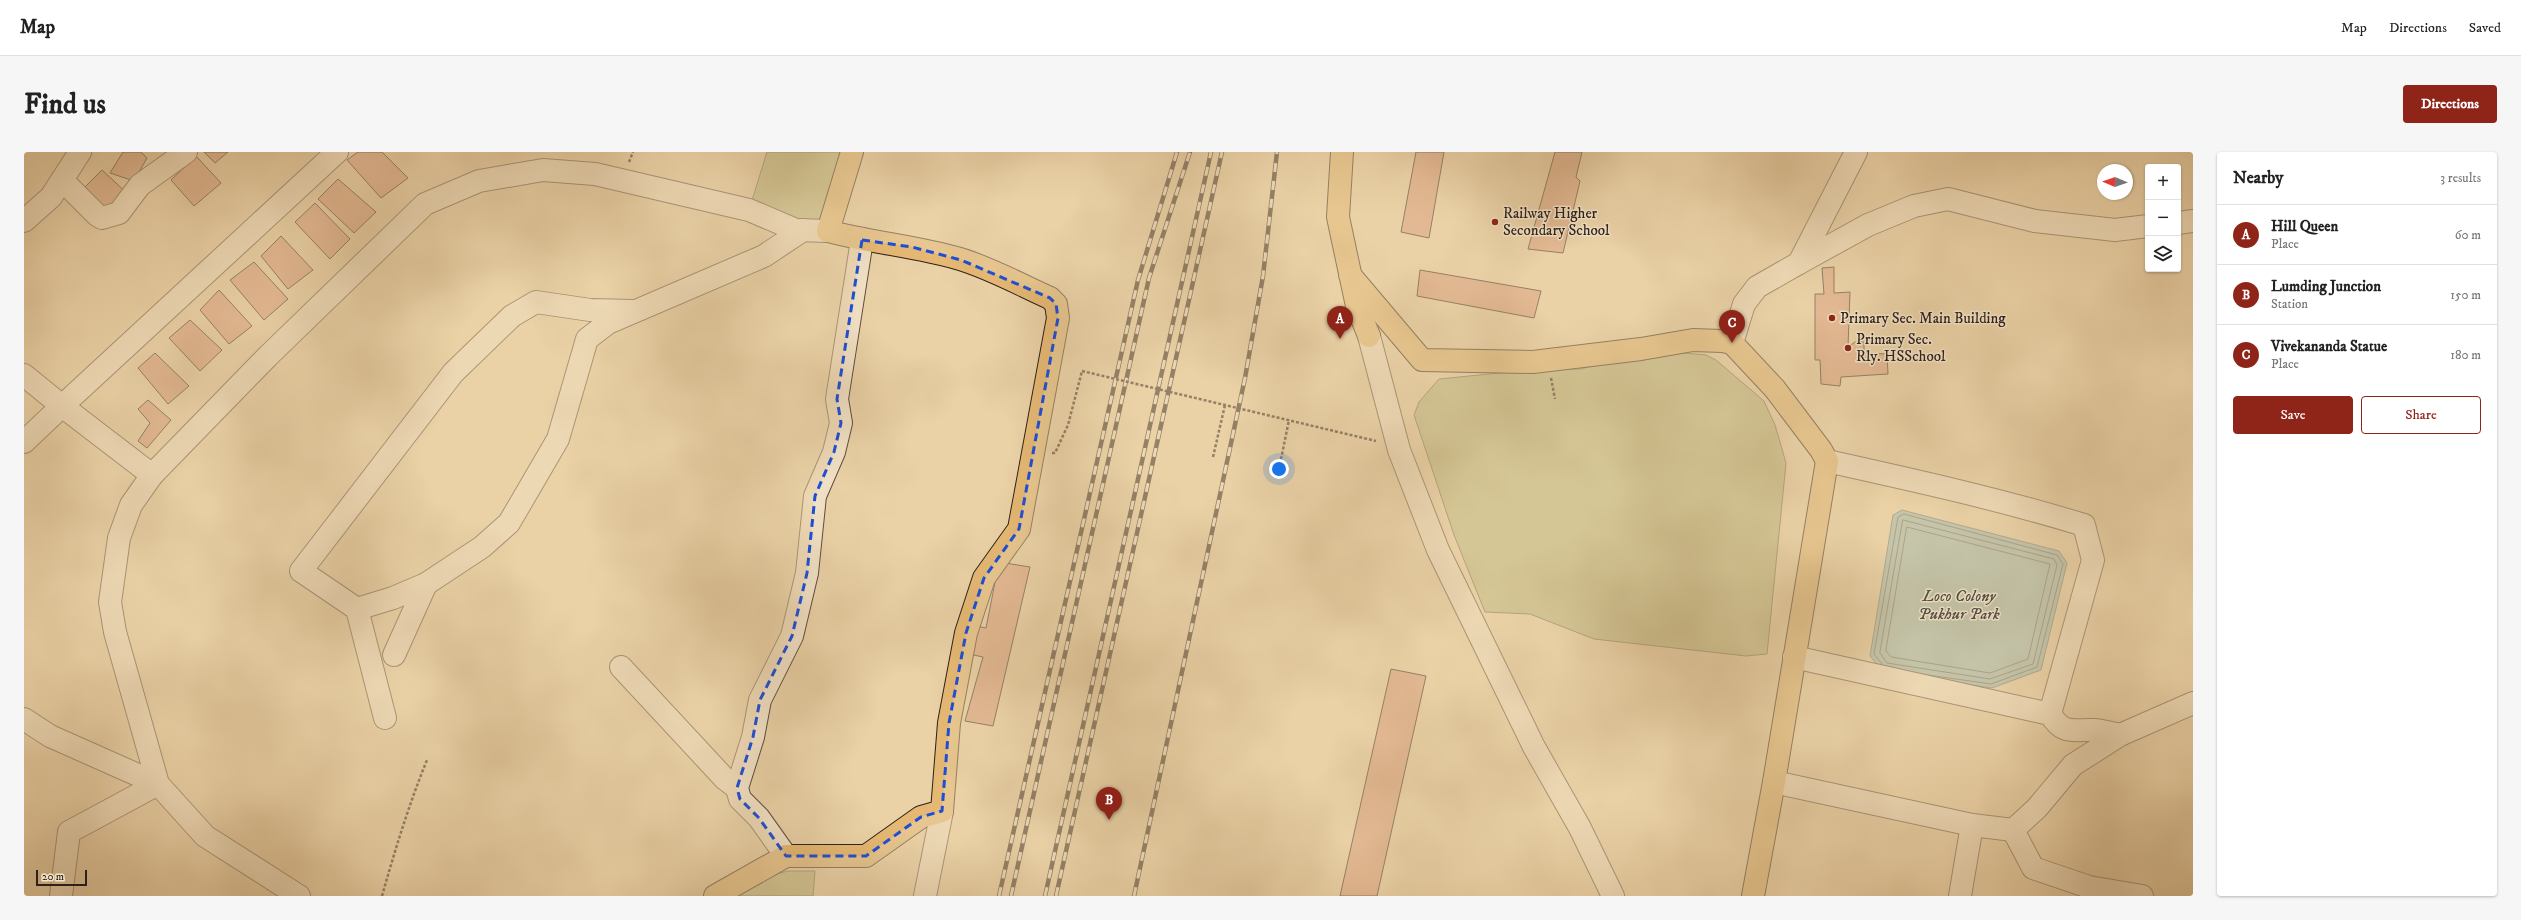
<!DOCTYPE html>
<html lang="en">
<head>
<meta charset="utf-8">
<style>
	body { margin:0; font-family:"IM FELL DW Pica",serif; background:#f6f6f6; color:#222 }
	.controls { position:absolute; right:12px; top:12px; display:grid; overflow:hidden; border-radius:4px; box-shadow:0 1px 3px #0004 }
	.controls button { width:36px; height:36px; display:grid; place-items:center; padding:0; border:0; border-bottom:1px solid #e0e0e0; background:#fff; color:#222; font:20px sans-serif }
	.compass { position:absolute; left:2073px; top:12px; width:36px; height:36px; border-radius:50%; background:#fff; box-shadow:0 1px 3px #0004; rotate:272deg }
	.scale { position:absolute; left:12px; bottom:10px; width:51px; box-sizing:border-box; padding-left:4px; border:2px solid #2e201a; border-top:0; font-size:11px; line-height:14px; white-space:nowrap; color:#2e201a; -webkit-text-stroke:3px #f1e1c5; paint-order:stroke }
	.you { position:absolute; left:1255px; top:317px; width:14px; height:14px; margin:-10px; border:3px solid #fff; border-radius:50%; background:#1a73e8; box-shadow:0 0 0 6px #1a73e833 }
	.badge { display:grid; place-items:center; width:26px; height:26px; border-radius:50%; background:#8f2418; color:#fff; font-size:13px; font-weight:700 }
	.pin { position:absolute; translate:-50% -33px; filter:drop-shadow(0 1px 2px #0008) }
	.pin::after { content:''; position:absolute; top:21px; width:14px; height:12px; background:inherit; clip-path:polygon(0 0,100% 0,50% 100%) }
	.list { margin:0; padding:0; list-style:none }
	h2 { display:flex; justify-content:space-between; align-items:center; height:52px; margin:0; padding:0 16px; font-size:17px }
	h2 small { font-size:13px; font-weight:400; color:#767676 }
	.list li { display:grid; grid-template-columns:26px 1fr auto; gap:12px; align-items:center; box-sizing:border-box; height:60px; padding:0 16px; border-top:1px solid #e0e0e0 }
	.list b { display:block; font-size:15px; white-space:nowrap }
	.list p { margin:0; font-size:13px; white-space:nowrap; color:#767676 }
	.list em { font-size:13px; font-style:normal; color:#767676 }
	.actions { display:flex; gap:8px; padding:12px 16px }
	.actions a { flex:1; padding:9px 0; border:1px solid #8f2418; border-radius:4px; text-align:center; font-size:14px; color:#8f2418 }
	.actions .main { background:#8f2418; color:#fff }
	.icon { flex:none; width:22px; height:22px; fill:none; stroke:currentColor; stroke-width:2; stroke-linecap:round; stroke-linejoin:round }
	.map { position:relative; flex:none; width:2169px; height:744px; overflow:hidden; border-radius:4px }
	header { display:flex; align-items:center; gap:24px; box-sizing:border-box; height:56px; padding:0 20px; background:#fff; border-bottom:1px solid #e0e0e0 }
	header strong { font-size:19px }
	nav { display:flex; gap:22px; margin-inline-start:auto; font-size:14px }
	.intro { display:flex; align-items:center; justify-content:space-between; box-sizing:border-box; height:96px; padding:0 24px }
	h1 { margin:0; font-size:28px }
	.button { padding:10px 18px; border-radius:4px; background:#8f2418; color:#fff; font-size:14px; font-weight:700 }
	main { display:flex; gap:24px; padding:0 24px }
	aside { flex:1; background:#fff; border-radius:4px; box-shadow:0 1px 3px #0004 }
	.map>svg:first-child { display:block }
	.green { fill:#bdb982; stroke:#766c4e }
	.water { fill:#9ab5af; stroke:#6f7973 }
	.lines { fill:none; stroke-linecap:round; stroke-linejoin:round }
	.shore { stroke:#646a64; stroke-width:1 }
	.building { fill:#dc9b7c; stroke:#2e201a }
	.minor-casing { stroke:#5d4c3d; stroke-width:24 }
	.major-casing { stroke:#2e201a; stroke-width:24 }
	.path { stroke:#2e201a; stroke-width:2.5; stroke-dasharray:3 2; stroke-linecap:butt }
	.minor { stroke:#f1e1c5; stroke-width:22 }
	.major { stroke:#e5b873; stroke-width:22 }
	.rail-casing { stroke:#2e201a; stroke-width:4.5 }
	.rail { stroke:#f1e1c5; stroke-width:3; stroke-dasharray:9; stroke-linecap:butt }
	.path-bridge { stroke:#2e201a; stroke-width:2.5; stroke-dasharray:3 2; stroke-linecap:butt }
	.marked { fill:none; stroke:#1d4ed8; stroke-width:3; stroke-dasharray:8 5; stroke-linejoin:round }
	.poi-dot { fill:#8f2418; stroke:#f1e1c5; stroke-width:1.5 }
	.labels { text-anchor:middle; dominant-baseline:central; stroke-width:3; stroke-linejoin:round; paint-order:stroke }
	.poi-label { font-size:15px; fill:#2e201a; stroke:#f1e1c5; text-anchor:start }
	.water-label { font-size:16px; font-style:italic; fill:#4e4d47; stroke:#f1e1c5 }
</style>
</head>
<body>
<header>
<strong>Map</strong>
<nav><a>Map</a><a>Directions</a><a>Saved</a></nav>
</header>
<div class="intro"><h1>Find us</h1><a class="button">Directions</a></div>
<main>
<div class="map">
<svg width="2169" height="744" viewBox="0 0 2169 744">
	<rect width="100%" height="100%" fill="#ead1a6"/>
	<filter id="stains"><feTurbulence type="fractalNoise" baseFrequency=".005" numOctaves="4"/><feColorMatrix values="0 0 0 0 .2 0 0 0 0 .09 0 0 0 0 .02 0 0 0 .5 -.17"/></filter>
	<radialGradient id="worn" r=".72"><stop offset=".6" stop-color="#630" stop-opacity="0"/><stop offset="1" stop-color="#630" stop-opacity=".3"/></radialGradient>
	<g class="green">
		<path d="M743,0H828L804,79L725,58Z"/>
		<path d="M1650,200L1682,203L1692,208L1740,249L1751,273L1762,311L1743,502L1722,504L1570,487L1506,462L1461,460L1430,383L1390,263L1395,250L1415,227L1516,217H1558L1579,210Z"/>
		<path d="M764,719H791L789,744H705L738,726Z"/>
	</g>
	<path class="water" d="M1878,358L2035,399L2043,411L2017,518L1968,536L1859,520L1846,504L1869,363Z"/>
	<g class="lines">
		<g class="shore">
			<path d="M1879,368L2030,407L2033,413L2009,512L1966,527L1863,511L1856,501Z"/>
			<path d="M1883,375L2026,412L2004,507L1966,521L1867,505L1862,499Z"/>
			<path d="M1858,512L1850,502L1874,365L1880,362L2033,403L2039,412L2013,515L1967,532L1904,523"/>
		</g>
	</g>
	<g class="building">
		<path d="M99,0H117L123,6L110,29L86,21Z"/>
		<path d="M180,0H204L191,11Z"/>
		<path d="M334,0H358L384,26L357,46L323,8Z"/>
		<path d="M1392,0H1420L1405,86L1377,80Z"/>
		<path d="M1531,0H1558L1552,25L1556,29L1539,101L1504,97Z"/>
		<path d="M172,4L197,31L170,54L147,28Z"/>
		<path d="M78,18L105,43L74,60L56,40Z"/>
		<path d="M314,27L352,60L330,81L294,47Z"/>
		<path d="M291,51L326,87L306,107L271,70Z"/>
		<path d="M257,84L289,118L264,137L237,104Z"/>
		<path d="M230,110L264,147L240,168L206,128Z"/>
		<path d="M1810,115V141L1826,140L1824,195L1831,190H1840V201L1863,202L1864,222L1817,225L1816,234L1797,232L1796,208H1791V142H1800L1798,116Z"/>
		<path d="M1396,118L1517,139L1510,166L1393,144Z"/>
		<path d="M195,138L228,174L205,192L176,158Z"/>
		<path d="M166,168L198,198L176,219L145,186Z"/>
		<path d="M131,201L165,234L144,252L114,216Z"/>
		<path d="M124,248L147,268L123,296L114,289L126,271L114,257Z"/>
		<path d="M975,410L1006,415L969,574L941,569L959,505L940,501L948,473L962,476Z"/>
		<path d="M1367,517L1402,524L1353,744H1316Z"/>
	</g>
	<g class="lines">
		<defs>
			<g id="minor">
				<path d="M38,28L73,63L78,66L95,61L116,33L162,0"/>
				<path d="M0,69L27,45L56,0"/>
				<path d="M2154,71L2169,69"/>
				<path d="M1775,111L1844,73L1890,54L1924,47L2011,69L2091,78L2124,74"/>
				<path d="M1345,184L1375,298L1414,398L1510,595L1556,676L1589,744"/>
				<path d="M1708,191L1720,152L1733,135L1775,111L1832,0"/>
				<path d="M0,223L38,254L0,290"/>
				<path d="M1803,309C1889,328 1975,347 2060,373L2069,408L2026,562"/>
				<path d="M128,323L244,204L401,52L455,29L519,18L571,22L725,58L772,78L804,79"/>
				<path d="M333,457L369,446L402,432L458,395L485,371L534,287L563,187L584,171L740,104L779,78"/>
				<path d="M370,503L402,432"/>
				<path d="M1770,505L2026,562C2040,584 2049,577 2070,578C2079,579 2087,581 2096,583"/>
				<path d="M597,515L701,627L713,636"/>
				<path d="M361,566L333,457L277,419L429,221L488,164L512,150L566,158L610,159"/>
				<path d="M0,567L26,584L134,632L45,680L37,744"/>
				<path d="M1750,630L1948,673L1989,678L2013,656L2049,613L2096,583L2169,551"/>
				<path d="M1989,678L2009,716L2065,735L2118,744"/>
				<path d="M762,704L735,666L716,647L713,636L729,585L736,548L768,484L783,421L791,344L810,300L817,271L813,247L838,88"/>
				<path d="M275,744L181,684L134,632L91,480L86,450L95,386L107,353L128,323L38,254L313,0"/>
				<path d="M901,744L918,659"/>
				<path d="M1936,744L1948,673"/>
			</g>
			<g id="major">
				<path d="M1318,0L1314,65L1333,154L1345,184"/>
				<path d="M1326,123L1398,208L1509,210L1617,197L1669,188L1698,189L1708,191L1751,237L1797,298L1803,309L1750,630L1729,744"/>
				<path d="M691,744L762,704H842L897,665L918,659L925,571L942,481L960,426L995,377L1034,166L1032,152L1026,146C997,133 966,116 936,107C892,94 848,91 804,79L828,0"/>
			</g>
		</defs>
		<use href="#minor" class="minor-casing"/>
		<use href="#major" class="major-casing"/>
		<g class="path">
			<path d="M605,10L609,0"/>
			<path d="M1527,226L1531,247"/>
			<path d="M1028,301H1031L1044,273L1058,219"/>
			<path d="M1189,305L1201,253"/>
			<path d="M1254,322L1265,268"/>
			<path d="M358,744C371,698 385,652 403,608"/>
		</g>
		<use href="#minor" class="minor"/>
		<use href="#major" class="major"/>
		<defs>
			<g id="rail">
				<path d="M975,744L1114,128L1153,0"/>
				<path d="M987,744L1125,126L1166,0"/>
				<path d="M1021,744L1187,0"/>
				<path d="M1032,744L1198,0"/>
				<path d="M1110,744L1221,226L1239,124L1253,0"/>
			</g>
		</defs>
		<use href="#rail" class="rail-casing"/>
		<use href="#rail" class="rail"/>
		<path class="path-bridge" d="M1058,219L1352,289"/>
	</g>
	<path d="M0 0H2169V744H0ZM838,88L888,95L937,108L1026,146L1032,152L1034,166L995,377L960,426L942,481L925,571L918,659L897,665L842,704H762L735,666L716,647L713,636L729,585L736,548L768,484L783,421L791,344L810,300L817,271L813,247Z" fill="#ead1a6" fill-opacity=".55" fill-rule="evenodd"/>
	<path class="marked" d="M838,88L888,95L937,108L1026,146L1032,152L1034,166L995,377L960,426L942,481L925,571L918,659L897,665L842,704H762L735,666L716,647L713,636L729,585L736,548L768,484L783,421L791,344L810,300L817,271L813,247Z"/>
	<g class="poi-dot">
		<circle cx="1471" cy="70" r="4"/>
		<circle cx="1808" cy="166" r="4"/>
		<circle cx="1824" cy="196" r="4"/>
	</g>
	<g class="labels">
		<g class="poi-label">
			<text x="1479" y="61">Railway Higher<tspan x="1479" dy="17">Secondary School</tspan></text>
			<text x="1816" y="166">Primary Sec. Main Building</text>
			<text x="1832" y="187">Primary Sec.<tspan x="1832" dy="17">Rly. HSSchool</tspan></text>
		</g>
		<g class="water-label">
			<text x="1935" y="444">Loco Colony<tspan x="1935" dy="18">Pukhur Park</tspan></text>
		</g>
	</g>
	<rect width="100%" height="100%" filter="url(#stains)"/>
	<rect width="100%" height="100%" fill="url(#worn)"/>
</svg>
<div class="controls">
<button>+</button>
<button>−</button>
<button><svg class="icon" aria-label="layers" viewBox="0 0 24 24"><path d="M12 4l9 5-9 5-9-5zM3 14l9 5 9-5"/></svg></button>
</div>
<svg class="compass" viewBox="-18 -18 36 36"><path d="M0-13l5 13h-10z" fill="#e53935"/><path d="M0 13l5-13h-10z" fill="#767676"/></svg>
<div class="scale">20 m</div>
<div class="you"></div>
<div class="pin badge" style="left:1316px;top:187px">A</div>
<div class="pin badge" style="left:1085px;top:668px">B</div>
<div class="pin badge" style="left:1708px;top:191px">C</div>
</div>
<aside>
<h2>Nearby<small>3 results</small></h2>
<ul class="list">
<li><span class="badge">A</span><div><b>Hill Queen</b><p>Place</p></div><em>60 m</em></li>
<li><span class="badge">B</span><div><b>Lumding Junction</b><p>Station</p></div><em>150 m</em></li>
<li><span class="badge">C</span><div><b>Vivekananda Statue</b><p>Place</p></div><em>180 m</em></li>
</ul>
<div class="actions"><a class="main">Save</a><a>Share</a></div>
</aside>
</main>
</body>
</html>
